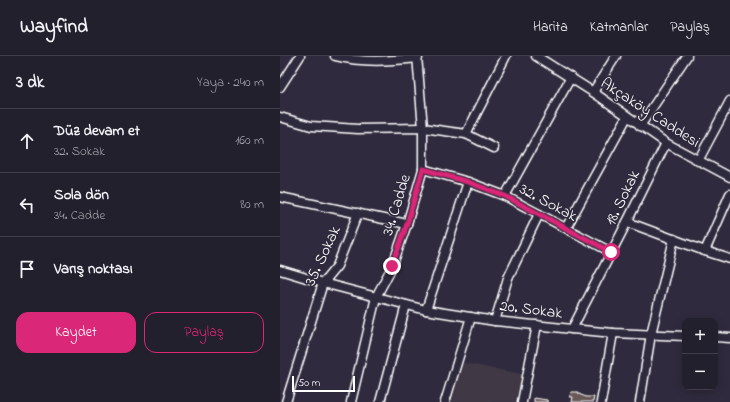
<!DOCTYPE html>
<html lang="tr">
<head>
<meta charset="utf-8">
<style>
	body { margin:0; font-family:"Indie Flower",sans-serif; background:#2b2836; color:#f1f3f6 }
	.controls { position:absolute; right:12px; bottom:12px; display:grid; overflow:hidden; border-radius:8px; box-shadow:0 2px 10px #0003 }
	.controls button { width:36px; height:36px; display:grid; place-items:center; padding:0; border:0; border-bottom:1px solid #403e4a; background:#23202e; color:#f1f3f6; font:20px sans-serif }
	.scale { position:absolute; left:12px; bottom:10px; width:63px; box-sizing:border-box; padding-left:4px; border:2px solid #fff; border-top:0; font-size:11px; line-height:14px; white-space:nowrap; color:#fff; -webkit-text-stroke:3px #2f2a3d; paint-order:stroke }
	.stop { position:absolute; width:12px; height:12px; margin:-9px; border:3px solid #db2777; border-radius:50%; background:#fff }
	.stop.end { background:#db2777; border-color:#fff; box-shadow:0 1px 4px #0008 }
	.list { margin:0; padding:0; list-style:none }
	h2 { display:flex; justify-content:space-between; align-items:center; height:52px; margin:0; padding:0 16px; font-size:17px }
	h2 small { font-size:13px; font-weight:400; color:#a3a3aa }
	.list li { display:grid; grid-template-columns:26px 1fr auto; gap:12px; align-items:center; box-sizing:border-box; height:64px; padding:0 16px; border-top:1px solid #403e4a }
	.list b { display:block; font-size:15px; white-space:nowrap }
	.list p { margin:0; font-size:13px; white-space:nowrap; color:#a3a3aa }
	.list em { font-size:13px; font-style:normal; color:#a3a3aa }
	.actions { display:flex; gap:8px; padding:12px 16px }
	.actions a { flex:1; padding:9px 0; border:1px solid #db2777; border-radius:12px; text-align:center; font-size:14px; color:#db2777 }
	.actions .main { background:#db2777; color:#fff }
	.icon { flex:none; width:22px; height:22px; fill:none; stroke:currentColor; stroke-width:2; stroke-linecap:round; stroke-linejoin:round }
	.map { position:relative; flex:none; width:450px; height:346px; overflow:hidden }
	header { display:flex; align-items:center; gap:24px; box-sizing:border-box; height:56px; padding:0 20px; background:#23202e; border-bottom:1px solid #403e4a }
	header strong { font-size:19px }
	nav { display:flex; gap:22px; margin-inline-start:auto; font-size:14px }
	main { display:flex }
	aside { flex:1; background:#23202e }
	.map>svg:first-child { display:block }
	.built { fill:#403845 }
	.building { fill:#695957; stroke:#fff }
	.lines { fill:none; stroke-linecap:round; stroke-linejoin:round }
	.street-casing { stroke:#fff; stroke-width:11 }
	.street { stroke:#2f2a3d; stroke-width:8 }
	.route { stroke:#db2777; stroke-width:5 }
	.labels { text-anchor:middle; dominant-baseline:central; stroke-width:3.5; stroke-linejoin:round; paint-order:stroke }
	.street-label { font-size:16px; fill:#fff; stroke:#2f2a3d }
</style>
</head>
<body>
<header>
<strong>Wayfind</strong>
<nav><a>Harita</a><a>Katmanlar</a><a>Paylaş</a></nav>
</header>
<main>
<aside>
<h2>3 dk<small>Yaya · 240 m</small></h2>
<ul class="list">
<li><svg class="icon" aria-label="ahead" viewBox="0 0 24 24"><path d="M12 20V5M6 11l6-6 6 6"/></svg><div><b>Düz devam et</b><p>32. Sokak</p></div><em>160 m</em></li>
<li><svg class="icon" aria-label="left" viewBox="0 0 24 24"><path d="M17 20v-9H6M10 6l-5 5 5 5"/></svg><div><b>Sola dön</b><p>34. Cadde</p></div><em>80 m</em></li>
<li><svg class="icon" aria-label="arrive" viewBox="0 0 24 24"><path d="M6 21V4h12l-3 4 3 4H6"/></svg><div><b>Varış noktası</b></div></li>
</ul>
<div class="actions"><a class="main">Kaydet</a><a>Paylaş</a></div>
</aside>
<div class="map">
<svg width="450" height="346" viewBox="0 0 450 346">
	<rect width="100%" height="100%" fill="#2f2a3d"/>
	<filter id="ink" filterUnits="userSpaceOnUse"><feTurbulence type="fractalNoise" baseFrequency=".025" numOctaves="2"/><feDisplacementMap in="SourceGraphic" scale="8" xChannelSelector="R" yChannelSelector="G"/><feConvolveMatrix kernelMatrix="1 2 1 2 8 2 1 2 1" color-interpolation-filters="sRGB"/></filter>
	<g filter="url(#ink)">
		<path class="built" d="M183,307L242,318L237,346H170Z"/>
		<g class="building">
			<path d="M291,336H298L299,338L306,341H314L313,346H292L293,341H290Z"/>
			<path d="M254,342L267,344V346H268H254Z"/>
		</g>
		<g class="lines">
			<defs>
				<g id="street">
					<path d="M55,0C82,7 109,5 138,2"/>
					<path d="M256,0L313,36L386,87L450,121"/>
					<path d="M0,31L20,0"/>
					<path d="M313,36L336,0"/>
					<path d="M0,61L31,70L78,73L143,72L186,78L226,0"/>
					<path d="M360,70L407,0"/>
					<path d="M186,78L214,92"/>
					<path d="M418,105L450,45"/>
					<path d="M143,113L188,126L225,140L331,196"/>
					<path d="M225,140L291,21"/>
					<path d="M0,141L127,168"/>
					<path d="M347,166L425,195L450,203"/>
					<path d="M286,172L347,61"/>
					<path d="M425,195L450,138"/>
					<path d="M0,214L43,227L146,254L215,265L292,273L333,277L405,280"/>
					<path d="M146,254L188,126"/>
					<path d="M215,265L228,222L259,158"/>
					<path d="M292,273L347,166L386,87"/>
					<path d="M435,281L450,282"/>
					<path d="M6,346L43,227L57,210L78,157"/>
					<path d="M71,346L96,241L112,211L127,168L143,113V72L137,0"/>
					<path d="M100,346L126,249"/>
					<path d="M165,346L191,261"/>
					<path d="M242,346L257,269"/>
					<path d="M321,346L333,277"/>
					<path d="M360,346L371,278L394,183"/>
				</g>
			</defs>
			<use href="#street" class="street-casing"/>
			<use href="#street" class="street"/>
		</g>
	</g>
	<g class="lines" filter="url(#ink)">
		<path class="route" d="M112,210L127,168L143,113L188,126L225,140L331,196"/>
	</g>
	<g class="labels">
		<g class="street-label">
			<text transform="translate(370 57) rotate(33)">Akçaköy Caddesi</text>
			<text transform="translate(343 142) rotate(-64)">18. Sokak</text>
			<text transform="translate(268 147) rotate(28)">32. Sokak</text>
			<text transform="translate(117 149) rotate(-73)">34. Cadde</text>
			<text transform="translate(43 200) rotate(-65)">35. Sokak</text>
			<text transform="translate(251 254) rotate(7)">20. Sokak</text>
		</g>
	</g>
</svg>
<div class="controls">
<button>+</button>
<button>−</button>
</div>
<div class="scale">50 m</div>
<div class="stop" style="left:331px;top:196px"></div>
<div class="stop end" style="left:112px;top:210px"></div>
</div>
</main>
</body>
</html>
